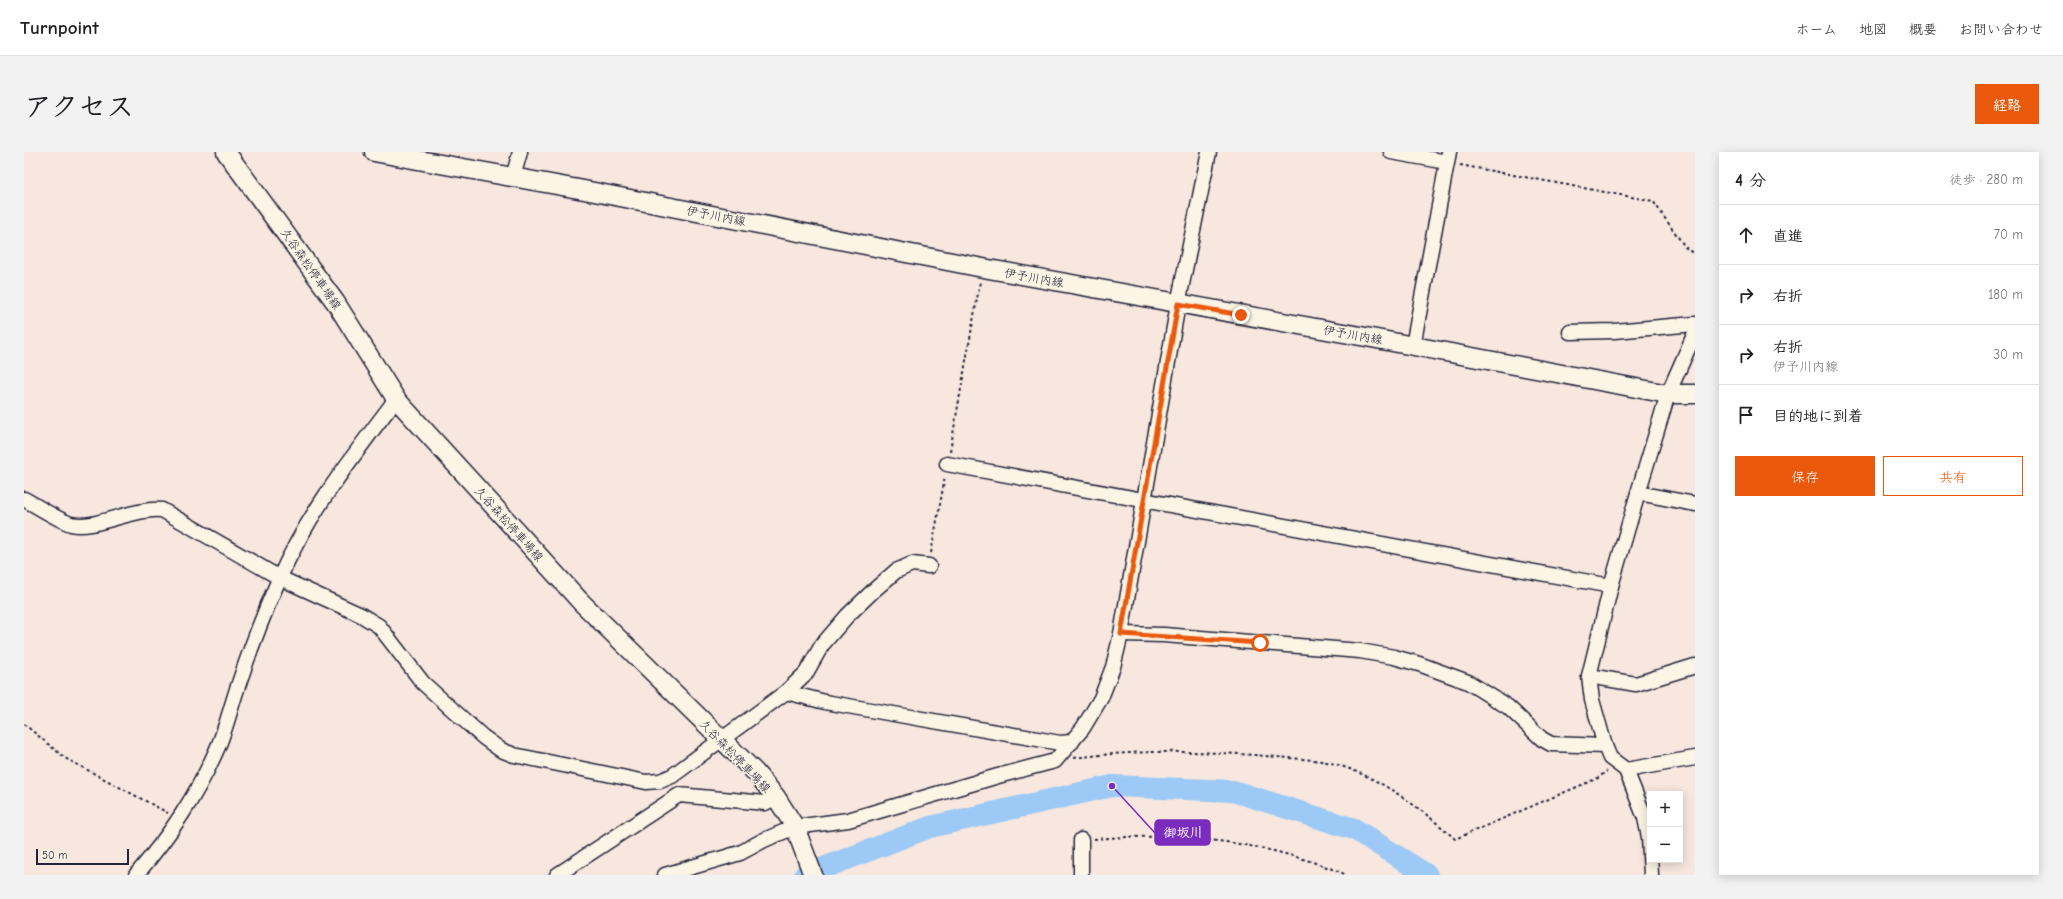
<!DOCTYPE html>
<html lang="ja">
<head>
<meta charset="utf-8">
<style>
	body { margin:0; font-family:"Comic Neue","Klee One",sans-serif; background:#f2f2f2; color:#202124 }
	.controls { position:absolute; right:12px; bottom:12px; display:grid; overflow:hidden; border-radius:0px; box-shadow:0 2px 10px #0003 }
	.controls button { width:36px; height:36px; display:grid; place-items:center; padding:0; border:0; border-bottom:1px solid #e0e0e0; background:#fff; color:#202124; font:20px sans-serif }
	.scale { position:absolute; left:12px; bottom:10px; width:93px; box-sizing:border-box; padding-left:4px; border:2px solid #22223b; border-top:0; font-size:11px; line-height:14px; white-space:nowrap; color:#22223b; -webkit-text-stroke:3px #fcf5e5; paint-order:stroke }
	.stop { position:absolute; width:12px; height:12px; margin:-9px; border:3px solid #ea580c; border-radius:50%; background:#fff }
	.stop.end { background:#ea580c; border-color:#fff; box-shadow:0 1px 4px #0008 }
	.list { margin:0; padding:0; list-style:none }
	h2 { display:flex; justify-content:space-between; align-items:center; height:52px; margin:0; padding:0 16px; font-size:17px }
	h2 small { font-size:13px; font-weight:400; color:#757577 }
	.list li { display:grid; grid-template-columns:26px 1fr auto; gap:12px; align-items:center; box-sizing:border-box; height:60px; padding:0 16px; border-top:1px solid #e0e0e0 }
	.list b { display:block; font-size:15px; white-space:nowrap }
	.list p { margin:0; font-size:13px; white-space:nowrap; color:#757577 }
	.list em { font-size:13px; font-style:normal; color:#757577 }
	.actions { display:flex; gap:8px; padding:12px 16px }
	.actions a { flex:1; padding:9px 0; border:1px solid #ea580c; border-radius:0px; text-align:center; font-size:14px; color:#ea580c }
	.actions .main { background:#ea580c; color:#fff }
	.icon { flex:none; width:22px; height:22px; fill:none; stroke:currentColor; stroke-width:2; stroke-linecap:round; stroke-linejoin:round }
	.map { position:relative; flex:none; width:1671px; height:723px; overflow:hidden; border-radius:0px }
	header { display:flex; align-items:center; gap:24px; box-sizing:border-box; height:56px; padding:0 20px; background:#fff; border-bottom:1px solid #e0e0e0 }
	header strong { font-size:19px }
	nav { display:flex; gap:22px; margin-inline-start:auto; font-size:14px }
	.intro { display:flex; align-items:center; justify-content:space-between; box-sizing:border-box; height:96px; padding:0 24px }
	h1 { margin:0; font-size:28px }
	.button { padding:10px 18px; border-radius:0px; background:#ea580c; color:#fff; font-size:14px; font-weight:700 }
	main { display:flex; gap:24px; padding:0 24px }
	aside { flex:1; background:#fff; border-radius:0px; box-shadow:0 2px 10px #0003 }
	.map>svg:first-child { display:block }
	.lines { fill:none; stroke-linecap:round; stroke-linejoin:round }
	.river { stroke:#9cc9f6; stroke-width:22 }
	.minor-casing { stroke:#22223b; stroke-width:17 }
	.major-casing { stroke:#22223b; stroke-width:21 }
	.path { stroke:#22223b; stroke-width:2; stroke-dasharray:3 3; stroke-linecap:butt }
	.minor { stroke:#fcf5e5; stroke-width:14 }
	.major { stroke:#fcf5e5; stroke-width:18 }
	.route { stroke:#ea580c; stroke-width:5 }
	.labels { text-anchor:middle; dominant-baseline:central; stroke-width:3; stroke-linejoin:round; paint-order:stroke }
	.street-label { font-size:12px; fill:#22223b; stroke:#fcf5e5 }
	.leader { fill:none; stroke:#7b2cbf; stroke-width:1.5 }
	.callout-dot { fill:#7b2cbf; stroke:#fcf5e5; stroke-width:1.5 }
	.callout { fill:#7b2cbf; stroke:#7b2cbf; stroke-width:1.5 }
	.callout-label { font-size:13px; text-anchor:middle; font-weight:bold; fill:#fff }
</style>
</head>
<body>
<header>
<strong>Turnpoint</strong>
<nav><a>ホーム</a><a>地図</a><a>概要</a><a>お問い合わせ</a></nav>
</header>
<div class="intro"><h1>アクセス</h1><a class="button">経路</a></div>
<main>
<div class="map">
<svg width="1671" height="723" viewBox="0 0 1671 723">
	<rect width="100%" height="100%" fill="#f7e7de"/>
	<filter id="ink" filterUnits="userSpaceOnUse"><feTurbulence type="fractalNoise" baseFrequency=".025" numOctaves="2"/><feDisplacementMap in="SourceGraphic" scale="8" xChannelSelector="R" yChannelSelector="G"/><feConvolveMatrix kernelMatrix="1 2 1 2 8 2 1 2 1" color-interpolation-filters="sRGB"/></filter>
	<g filter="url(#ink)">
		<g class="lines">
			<path class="river" d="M781,723L906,675L1088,634L1209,639L1330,677L1403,723"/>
			<defs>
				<g id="minor">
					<path d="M1367,0L1423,10"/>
					<path d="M489,25L496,0"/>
					<path d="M1546,180L1590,179L1671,172"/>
					<path d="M1389,194L1425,0"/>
					<path d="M923,312L1587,434"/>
					<path d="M1614,341L1671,352"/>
					<path d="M0,347C13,354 34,368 47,372C71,378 110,355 138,358L256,426L337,463L355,474L399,531L459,585L477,598L490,603L622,630L636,629L648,624L762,540L782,521L798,493L823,464L849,439L872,419L888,412L905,414"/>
					<path d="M1097,482L1140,483L1336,499L1370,505L1395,512L1444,530L1484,555L1518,587L1527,592L1581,594"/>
					<path d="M1565,524L1612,532L1671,514"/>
					<path d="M762,540L801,550L1036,591L1048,590"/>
					<path d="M1602,618L1671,606"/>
					<path d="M1057,688V723"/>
					<path d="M112,723C146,683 172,645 193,597C202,577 207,554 214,534C226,498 240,461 255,427C284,361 329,304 372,247"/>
					<path d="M533,723L655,643L741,651L752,645"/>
					<path d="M641,723L716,701L740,688L771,675L824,668L974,624L1031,609L1059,576L1077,546L1089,515L1097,482L1154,152L1185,0"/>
					<path d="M1627,723L1625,685L1621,666L1602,618L1586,606L1581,594L1568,548L1565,524L1587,434L1614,341L1644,242L1671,181"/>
				</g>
				<g id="major">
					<path d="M202,0L312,151L372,247L557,450L731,620L752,645L771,675L789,723"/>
					<path d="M350,0L560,38L959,116L1342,185L1644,242H1671"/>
				</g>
			</defs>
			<use href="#minor" class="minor-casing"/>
			<use href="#major" class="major-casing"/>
			<g class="path">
				<path d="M1436,13L1629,49L1661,95L1671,103"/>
				<path d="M926,299L956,130"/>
				<path d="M907,401L921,325"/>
				<path d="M0,572L41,606L144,661"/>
				<path d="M1050,606C1118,597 1186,599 1254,605C1274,607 1295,607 1314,613C1357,626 1398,657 1431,687L1574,626L1583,619"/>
				<path d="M1070,687C1156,680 1243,689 1323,723"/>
			</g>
			<use href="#minor" class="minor"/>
			<use href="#major" class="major"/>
		</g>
	</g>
	<g class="lines" filter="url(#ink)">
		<path class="route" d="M1217,163L1154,152L1097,482L1236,491"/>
	</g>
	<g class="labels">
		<g class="street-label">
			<text transform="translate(692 64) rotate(11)">伊予川内線</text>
			<text transform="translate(287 117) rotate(55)">久谷森松停車場線</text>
			<text transform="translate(1010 126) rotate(10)">伊予川内線</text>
			<text transform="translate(1329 183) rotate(10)">伊予川内線</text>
			<text transform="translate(485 372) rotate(48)">久谷森松停車場線</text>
			<text transform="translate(711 604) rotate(46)">久谷森松停車場線</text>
		</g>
	</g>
	<path class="leader" d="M1088 634L1131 681"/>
	<circle class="callout-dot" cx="1088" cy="634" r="4"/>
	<rect class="callout" x="1131" y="668" width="55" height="25" rx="4"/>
	<g class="callout-label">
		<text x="1159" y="685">御坂川</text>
	</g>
</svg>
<div class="controls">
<button>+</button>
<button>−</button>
</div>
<div class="scale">50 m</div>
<div class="stop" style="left:1236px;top:491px"></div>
<div class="stop end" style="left:1217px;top:163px"></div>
</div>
<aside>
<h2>4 分<small>徒歩 · 280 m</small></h2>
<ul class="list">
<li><svg class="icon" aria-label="ahead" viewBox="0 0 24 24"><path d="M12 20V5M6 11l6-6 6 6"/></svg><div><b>直進</b></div><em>70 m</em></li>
<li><svg class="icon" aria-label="right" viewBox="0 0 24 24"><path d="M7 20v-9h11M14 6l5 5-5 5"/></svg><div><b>右折</b></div><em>180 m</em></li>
<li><svg class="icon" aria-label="right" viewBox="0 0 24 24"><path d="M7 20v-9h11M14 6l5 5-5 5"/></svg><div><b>右折</b><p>伊予川内線</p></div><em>30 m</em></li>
<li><svg class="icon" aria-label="arrive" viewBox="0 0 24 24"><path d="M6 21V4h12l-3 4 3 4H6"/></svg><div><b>目的地に到着</b></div></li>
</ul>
<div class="actions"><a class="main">保存</a><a>共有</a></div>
</aside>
</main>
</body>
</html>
